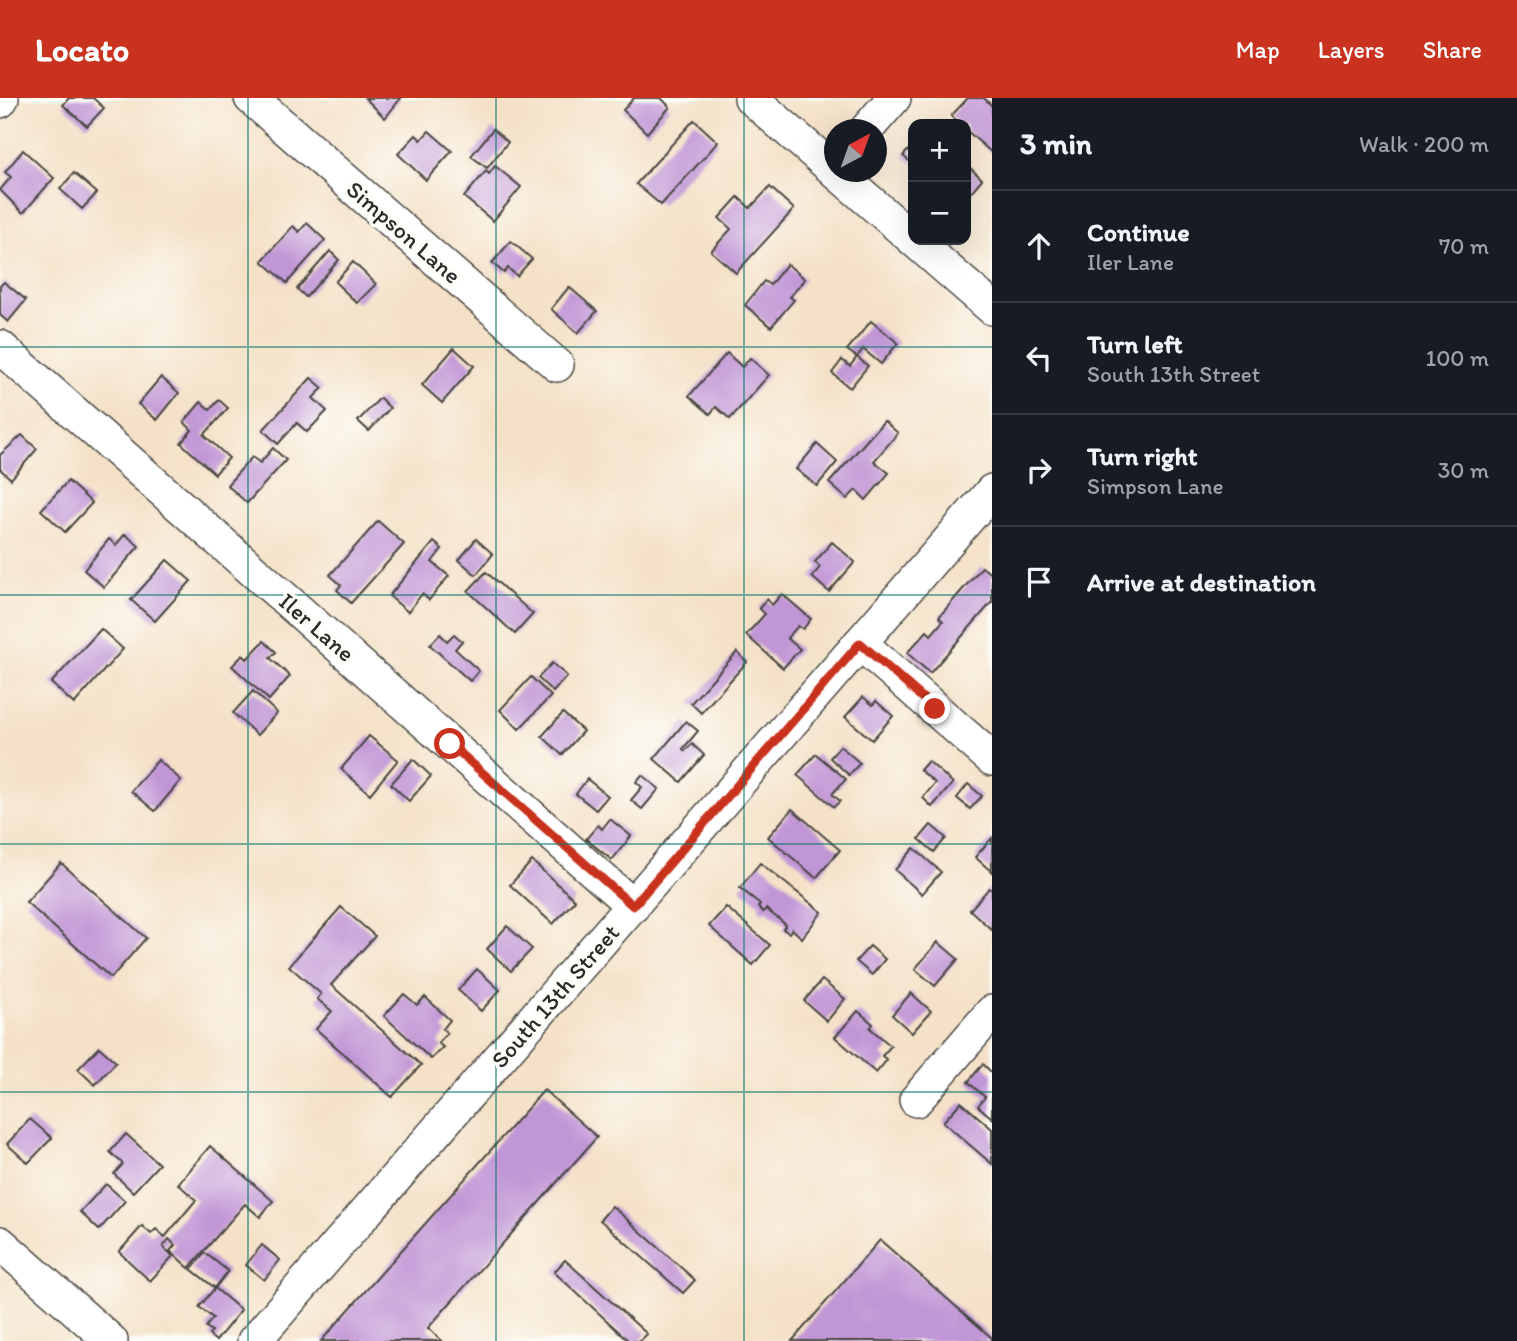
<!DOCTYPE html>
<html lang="en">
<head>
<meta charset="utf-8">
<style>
	body { margin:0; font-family:Itim,sans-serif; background:#20242c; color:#f1f3f6 }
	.controls { position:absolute; right:21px; top:21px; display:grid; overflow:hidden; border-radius:14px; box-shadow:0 7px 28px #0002 }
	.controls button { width:63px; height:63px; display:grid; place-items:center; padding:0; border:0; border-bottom:2px solid #363941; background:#171b24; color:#f1f3f6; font:35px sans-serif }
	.compass { position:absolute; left:824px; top:21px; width:63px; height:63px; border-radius:50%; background:#171b24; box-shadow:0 7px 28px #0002; rotate:41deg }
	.stop { position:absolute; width:21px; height:21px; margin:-16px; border:5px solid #c8321e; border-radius:50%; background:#fff }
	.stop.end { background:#c8321e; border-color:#fff; box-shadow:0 2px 7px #0008 }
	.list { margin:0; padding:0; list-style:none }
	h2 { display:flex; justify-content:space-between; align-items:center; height:91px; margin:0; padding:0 28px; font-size:30px }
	h2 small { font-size:23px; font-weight:400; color:#9ea1a6 }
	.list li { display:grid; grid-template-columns:46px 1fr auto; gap:21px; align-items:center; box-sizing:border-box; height:112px; padding:0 28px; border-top:2px solid #363941 }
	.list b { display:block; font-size:26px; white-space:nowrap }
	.list p { margin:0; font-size:23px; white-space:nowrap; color:#9ea1a6 }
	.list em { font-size:23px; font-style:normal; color:#9ea1a6 }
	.icon { flex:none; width:38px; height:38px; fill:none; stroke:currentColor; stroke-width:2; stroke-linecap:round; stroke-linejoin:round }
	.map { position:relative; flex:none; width:992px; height:1243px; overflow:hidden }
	header { display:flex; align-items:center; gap:42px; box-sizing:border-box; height:98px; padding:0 35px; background:#c8321e; color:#fff }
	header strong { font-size:33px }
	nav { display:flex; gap:38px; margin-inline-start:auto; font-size:24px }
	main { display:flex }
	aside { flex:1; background:#171b24 }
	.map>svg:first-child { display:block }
	.building { fill:#c196d6 }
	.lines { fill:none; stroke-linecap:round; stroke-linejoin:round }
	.minor-casing { stroke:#494642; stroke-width:36 }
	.minor { stroke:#fff; stroke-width:33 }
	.route { stroke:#c8321e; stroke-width:9 }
	.grid { fill:none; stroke:#0f766e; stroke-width:2; stroke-opacity:0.55 }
	.labels { text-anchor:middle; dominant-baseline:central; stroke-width:7; stroke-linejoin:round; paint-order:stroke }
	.street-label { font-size:24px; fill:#2b2b2b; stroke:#fdfcf7 }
</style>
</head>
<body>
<header>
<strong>Locato</strong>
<nav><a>Map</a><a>Layers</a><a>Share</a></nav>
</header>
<main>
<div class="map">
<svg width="992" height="1243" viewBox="0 0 992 1243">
	<rect width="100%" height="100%" fill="#fdfcf7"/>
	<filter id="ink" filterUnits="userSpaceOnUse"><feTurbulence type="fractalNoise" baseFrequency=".0143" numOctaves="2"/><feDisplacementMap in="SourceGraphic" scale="14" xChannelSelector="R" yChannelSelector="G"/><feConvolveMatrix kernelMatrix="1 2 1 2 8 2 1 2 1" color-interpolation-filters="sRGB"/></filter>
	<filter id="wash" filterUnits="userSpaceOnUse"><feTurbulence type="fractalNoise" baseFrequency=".00686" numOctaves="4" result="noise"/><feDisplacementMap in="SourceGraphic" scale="28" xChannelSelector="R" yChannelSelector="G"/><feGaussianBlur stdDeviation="1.57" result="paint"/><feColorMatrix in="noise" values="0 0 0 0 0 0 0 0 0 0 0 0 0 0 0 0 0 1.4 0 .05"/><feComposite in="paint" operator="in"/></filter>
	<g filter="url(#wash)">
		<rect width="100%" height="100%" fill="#f4e1c7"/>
		<g id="blocks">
			<g class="building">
				<path d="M69,0H93L104,10L87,28L63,7Z"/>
				<path d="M365,0H401L385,20Z"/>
				<path d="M634,0H661L670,9L647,35L623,12Z"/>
				<path d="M968,0H984L992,8V55L966,32V26H960L951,18Z"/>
				<path d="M694,22L718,44L661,107L636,86Z"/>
				<path d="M493,31L508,44L487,70L471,58Z"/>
				<path d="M429,33L452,53L426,82L398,56L416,37L421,42Z"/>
				<path d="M913,47V66L903,58Z"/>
				<path d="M23,52L54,80L23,115L0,92L11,79L5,74Z"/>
				<path d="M966,66L982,81L966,100Z"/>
				<path d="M495,68L521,89L493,123L464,99L486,73L489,76Z"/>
				<path d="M74,75L97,95L82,111L60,91Z"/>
				<path d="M770,89L794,111L736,175L711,153L731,131L719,120L738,99L750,110Z"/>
				<path d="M307,125L325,142L287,185L262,163L293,128L299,134Z"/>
				<path d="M511,143L532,161L517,178L508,170L504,175L492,165Z"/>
				<path d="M330,153L339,162L306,199L297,191Z"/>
				<path d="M353,164L376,186L357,205L335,184Z"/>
				<path d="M787,166L805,181L790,199L794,202L771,229L745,207L764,183L770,187Z"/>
				<path d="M4,184L26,202L8,224L0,217V188Z"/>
				<path d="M569,189L597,213L578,235L551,211Z"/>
				<path d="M871,223L898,245L881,266L863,251L857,259L847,252Z"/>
				<path d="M454,250L474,268L442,305L422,287Z"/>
				<path d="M727,255L742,269L750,260L769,277L730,321L716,309L710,316L689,298Z"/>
				<path d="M857,259L868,268L850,290L832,275L842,262L850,268Z"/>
				<path d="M161,279L179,295L157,322L138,306Z"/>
				<path d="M311,280L323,290L313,300L327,313L307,334L297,325L278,346L263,332Z"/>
				<path d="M380,300L390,310L369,333L358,323Z"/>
				<path d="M219,302L228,310L204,337L229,360L215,376L181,345L192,332L184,324L201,304L210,312Z"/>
				<path d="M884,323L898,335L874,363L889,375L866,402L856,392L847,401L829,385Z"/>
				<path d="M22,337L37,351L11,381L0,371V357Z"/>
				<path d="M817,346L837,364L817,388L796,371Z"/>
				<path d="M273,350L286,362L247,405L227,387L252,359L260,365Z"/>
				<path d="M68,383L92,405L65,434L41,412Z"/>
				<path d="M378,423L404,446L351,505L337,492L341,487L330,477Z"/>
				<path d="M125,436L139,448L104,489L84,472L109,441L116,447Z"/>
				<path d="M476,441L493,456L476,477L459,462Z"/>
				<path d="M434,444L442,451L432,464L449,478L429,502L422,496L408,514L389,498Z"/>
				<path d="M832,444L855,464L829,494L812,479L820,469L815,464Z"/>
				<path d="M167,462L191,483L155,523L131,502Z"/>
				<path d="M982,469L992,477V504L930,575L907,555L927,533L931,537L943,523L939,519Z"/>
				<path d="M486,474L533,516L515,536L468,493Z"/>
				<path d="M782,496L811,521L803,531L798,528L787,540L800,551L783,570L746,537L765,516L759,510L767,501L772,507Z"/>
				<path d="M101,531L123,551L74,606L51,585Z"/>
				<path d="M440,536L447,543L454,536L462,543L455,551L479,573L470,583L430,547Z"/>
				<path d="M264,543L276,554L270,560L290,578L269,602L232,568L243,557L247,561Z"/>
				<path d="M737,554L747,564L701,615L691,605Z"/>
				<path d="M552,565L567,578L553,594L538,580Z"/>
				<path d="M531,579L551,598L519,631L500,612Z"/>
				<path d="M253,593L277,615L257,637L233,615Z"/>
				<path d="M863,599L873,607L876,603L893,618L872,642L845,619Z"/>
				<path d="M563,615L583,633L562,657L542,638Z"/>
				<path d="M686,623L698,633L683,651L685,653L692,646L704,657L681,684L654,661Z"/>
				<path d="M369,638L398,662L370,696L341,671Z"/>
				<path d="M840,648L860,665L849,677L830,660Z"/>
				<path d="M816,656L846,681L832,696L840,703L834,709L797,677Z"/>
				<path d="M413,661L431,678L409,703L391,686Z"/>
				<path d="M158,662L181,682L155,713L131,693Z"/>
				<path d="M928,663L953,685L932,709L923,700L935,685L920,672Z"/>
				<path d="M642,677L659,691L642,711L631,702L642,689L636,684Z"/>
				<path d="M587,681L608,698L596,712L576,696Z"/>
				<path d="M968,686L982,698L970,711L957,700Z"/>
				<path d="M792,711L840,752L816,780L768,739Z"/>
				<path d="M610,721L631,738L612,762L586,741L598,727L602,731Z"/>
				<path d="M931,727L946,740L934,754L919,741Z"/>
				<path d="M992,740V774L975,759Z"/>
				<path d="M914,750L941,774L922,796L895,772Z"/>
				<path d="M532,763L575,802L553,826L510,787Z"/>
				<path d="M61,765L146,840L111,880L26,804Z"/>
				<path d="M760,765L822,814L802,840L792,831L789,835L783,831L786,827L766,811L763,814L758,809L760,806L740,790Z"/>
				<path d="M989,790L992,792V832L970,812Z"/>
				<path d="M341,809L375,838L331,887L421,967L392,999L316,931L332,913L317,901L321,896L289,868Z"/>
				<path d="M726,809L770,847L753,867L709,828Z"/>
				<path d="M507,828L532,851L511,873L487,851Z"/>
				<path d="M938,844L958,861L935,888L915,871Z"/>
				<path d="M870,848L885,861L872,877L856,863Z"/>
				<path d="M477,871L500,892L481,913L458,892Z"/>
				<path d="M822,882L845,901L827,923L804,903Z"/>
				<path d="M911,895L931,913L912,935L892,917Z"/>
				<path d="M404,896L417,907L425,899L450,922L443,931L447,935L438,945L443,949L431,961L384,918Z"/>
				<path d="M858,913L873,926L870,930L891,948L882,958L887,962L876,975L835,939Z"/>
				<path d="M99,949L116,964L95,987L78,971Z"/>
				<path d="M983,966L992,975V1020L978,1008L985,999L968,984Z"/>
				<path d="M544,992L597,1039L428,1230L442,1243H321Z"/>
				<path d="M961,1004L992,1031V1066L943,1024Z"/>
				<path d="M30,1021L52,1040L28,1065L7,1046Z"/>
				<path d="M126,1036L159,1066L133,1094L114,1076L123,1066L110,1054Z"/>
				<path d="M210,1048L273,1103L260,1119L245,1106L189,1170L170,1153L175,1147L169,1141L163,1149L173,1158L150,1183L119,1154L142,1128L151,1136L156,1131L165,1139L196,1102L178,1086Z"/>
				<path d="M106,1086L125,1103L99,1132L80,1114Z"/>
				<path d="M612,1108L695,1182L683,1195L600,1122Z"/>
				<path d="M880,1142L992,1240V1243H792Z"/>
				<path d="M262,1147L280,1162L264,1182L246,1167Z"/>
				<path d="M205,1155L228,1173L215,1190L191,1171Z"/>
				<path d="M565,1162L647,1236L640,1243H629L554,1174Z"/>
				<path d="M215,1190L241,1212L216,1243L209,1237L212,1233L206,1229L213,1220L199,1209Z"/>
			</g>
		</g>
	</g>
	<g filter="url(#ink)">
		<use href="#blocks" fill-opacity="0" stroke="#494642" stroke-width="2"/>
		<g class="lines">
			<defs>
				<g id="minor">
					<path d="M251,0L557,267"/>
					<path d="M751,0L834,72"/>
					<path d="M0,3L2,0"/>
					<path d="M866,32L894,0"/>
					<path d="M836,74L913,141"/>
					<path d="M914,142L992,210"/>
					<path d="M0,249L633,808"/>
					<path d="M860,545L992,661"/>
					<path d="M916,1002L992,914"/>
					<path d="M0,1145L111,1243"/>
					<path d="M254,1243L992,393"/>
				</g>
			</defs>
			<use href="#minor" class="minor-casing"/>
			<use href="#minor" class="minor"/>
		</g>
	</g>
	<g class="lines" filter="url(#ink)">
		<path class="route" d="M450,646L633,808L860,545L935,611"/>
	</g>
	<path class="grid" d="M248,0V1243M496,0V1243M744,0V1243M0,249H992M0,497H992M0,746H992M0,994H992"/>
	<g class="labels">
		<g class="street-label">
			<text transform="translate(404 134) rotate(41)">Simpson Lane</text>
			<text transform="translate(317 529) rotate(41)">Iler Lane</text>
			<text transform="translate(555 898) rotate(-49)">South 13th Street</text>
		</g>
	</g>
</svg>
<div class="controls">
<button>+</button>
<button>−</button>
</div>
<svg class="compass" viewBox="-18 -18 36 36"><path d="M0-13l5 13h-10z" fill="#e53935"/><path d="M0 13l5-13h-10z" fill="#9ea1a6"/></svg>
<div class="stop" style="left:450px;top:646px"></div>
<div class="stop end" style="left:935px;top:611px"></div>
</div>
<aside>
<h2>3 min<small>Walk · 200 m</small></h2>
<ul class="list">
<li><svg class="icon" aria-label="ahead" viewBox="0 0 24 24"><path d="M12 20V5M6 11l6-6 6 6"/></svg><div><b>Continue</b><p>Iler Lane</p></div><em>70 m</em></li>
<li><svg class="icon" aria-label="left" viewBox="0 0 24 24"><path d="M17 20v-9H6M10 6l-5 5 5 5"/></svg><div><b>Turn left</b><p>South 13th Street</p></div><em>100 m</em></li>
<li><svg class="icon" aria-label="right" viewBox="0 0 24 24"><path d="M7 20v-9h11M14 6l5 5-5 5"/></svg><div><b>Turn right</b><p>Simpson Lane</p></div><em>30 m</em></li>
<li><svg class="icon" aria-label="arrive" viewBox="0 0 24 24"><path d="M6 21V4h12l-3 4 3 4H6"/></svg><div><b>Arrive at destination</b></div></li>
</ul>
</aside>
</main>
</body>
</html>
